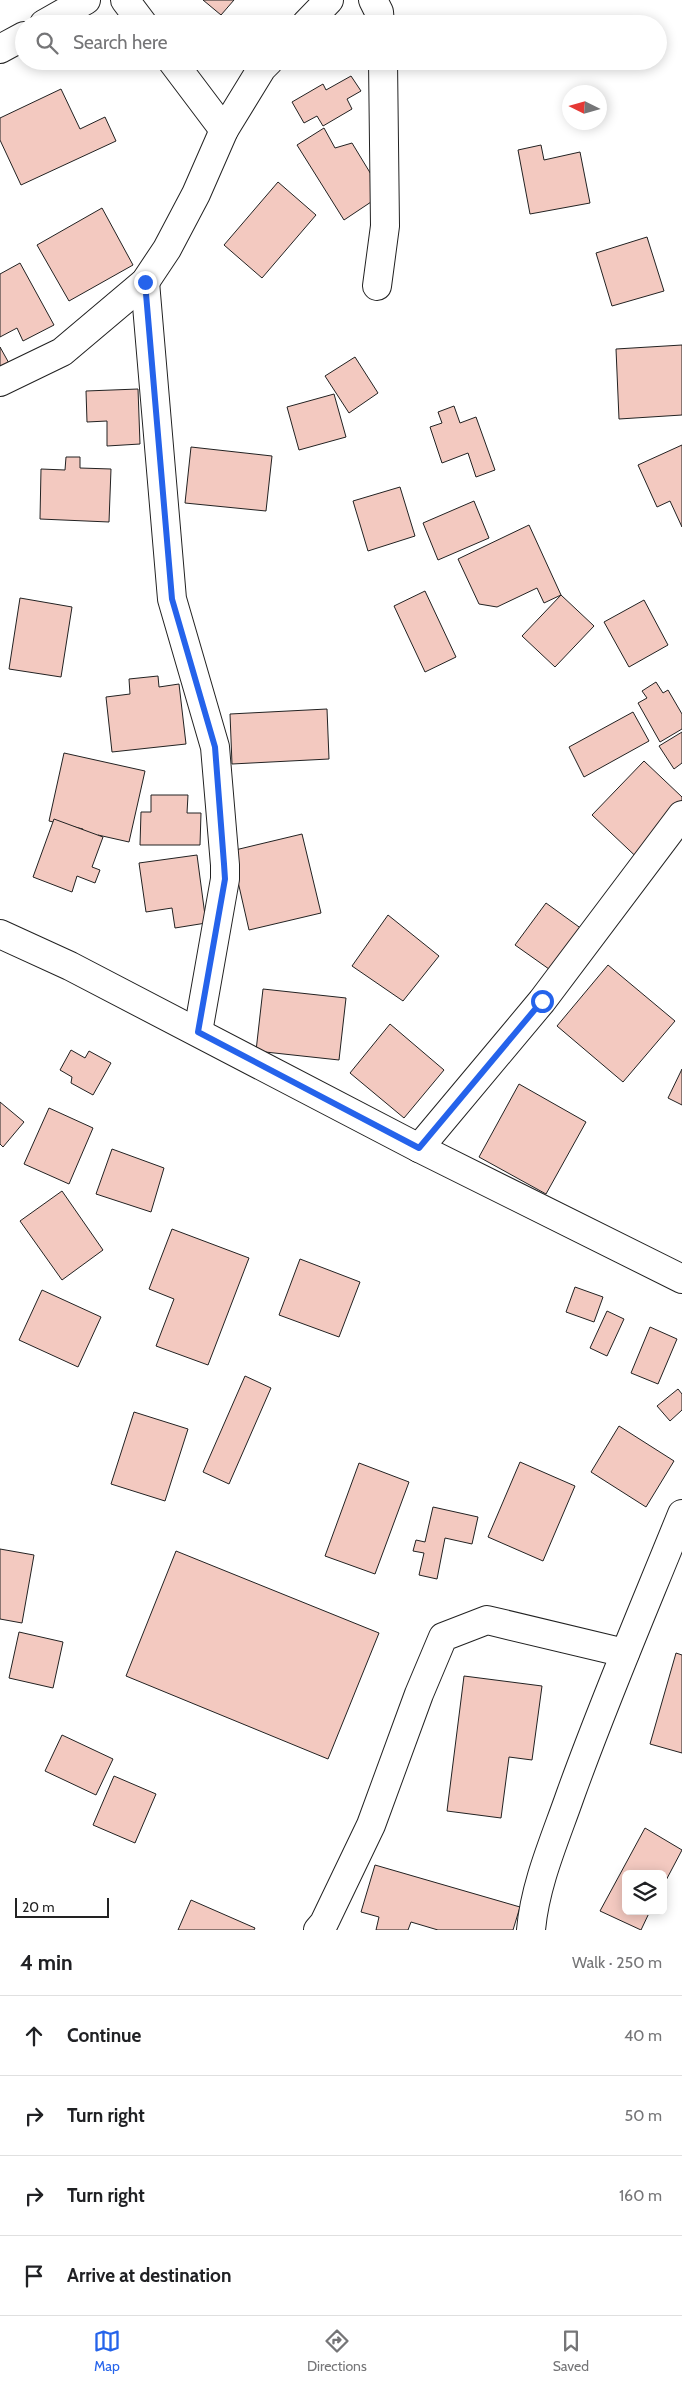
<!DOCTYPE html>
<html lang="en">
<head>
<meta charset="utf-8">
<style>
	body { margin:0; font-family:Cabin,sans-serif; background:#f2f2f2; color:#202124 }
	.controls { position:absolute; right:15px; bottom:15px; display:grid; overflow:hidden; border-radius:8px; box-shadow:0 2px 12px #0003 }
	.controls button { width:45px; height:45px; display:grid; place-items:center; padding:0; border:0; border-bottom:1px solid #e0e0e0; background:#fff; color:#202124; font:25px sans-serif }
	.compass { position:absolute; left:562px; top:85px; width:45px; height:45px; border-radius:50%; background:#fff; box-shadow:0 2px 12px #0003; rotate:275deg }
	.scale { position:absolute; left:15px; bottom:12px; width:94px; box-sizing:border-box; padding-left:5px; border:2px solid #222; border-top:0; font-size:14px; line-height:18px; white-space:nowrap; color:#222; -webkit-text-stroke:4px #fff; paint-order:stroke }
	.stop { position:absolute; width:15px; height:15px; margin:-11px; border:4px solid #2563eb; border-radius:50%; background:#fff }
	.stop.end { background:#2563eb; border-color:#fff; box-shadow:0 1px 5px #0008 }
	.list { margin:0; padding:0; list-style:none }
	h2 { display:flex; justify-content:space-between; align-items:center; height:65px; margin:0; padding:0 20px; font-size:21px }
	h2 small { font-size:16px; font-weight:400; color:#757577 }
	.list li { display:grid; grid-template-columns:32px 1fr auto; gap:15px; align-items:center; box-sizing:border-box; height:80px; padding:0 20px; border-top:1px solid #e0e0e0 }
	.list b { display:block; font-size:19px; white-space:nowrap }
	.list em { font-size:16px; font-style:normal; color:#757577 }
	.icon { flex:none; width:28px; height:28px; fill:none; stroke:currentColor; stroke-width:2; stroke-linecap:round; stroke-linejoin:round }
	.map { position:relative; flex:none; width:682px; height:1930px; overflow:hidden }
	.search { position:absolute; background:#fff; box-shadow:0 2px 12px #0003; left:15px; right:15px; top:15px; height:55px; display:flex; align-items:center; gap:12px; box-sizing:border-box; padding:0 18px; border-radius:28px; color:#757577; font-size:19px }
	.sheet { height:385px; background:#fff }
	nav { display:flex; justify-content:space-around; align-items:center; box-sizing:border-box; height:70px; border-top:1px solid #e0e0e0; background:#fff; font-size:14px; color:#757577 }
	nav a { display:grid; justify-items:center; gap:2px }
	nav .on { color:#2563eb }
	.map>svg:first-child { display:block }
	.building { fill:#f3c9c0; stroke:#222 }
	.lines { fill:none; stroke-linecap:round; stroke-linejoin:round }
	.minor-casing { stroke:#222; stroke-width:30 }
	.minor { stroke:#fff; stroke-width:28 }
	.route { stroke:#2563eb; stroke-width:6 }
</style>
</head>
<body>
<div class="map">
<svg width="682" height="1930" viewBox="0 0 682 1930">
	<rect width="100%" height="100%" fill="#fff"/>
	<g class="building">
		<path d="M203,0H234L221,15Z"/>
		<path d="M351,76L361,91L347,99L352,109L323,126L317,116L304,123L292,102L323,84L326,90Z"/>
		<path d="M61,89L80,129L105,117L116,141L21,185L0,140V118Z"/>
		<path d="M324,128L335,148L352,143L383,194L344,220L297,145Z"/>
		<path d="M541,145L544,160L580,152L590,203L530,214L518,150Z"/>
		<path d="M278,182L316,215L262,278L224,245Z"/>
		<path d="M102,208L133,265L69,301L37,245Z"/>
		<path d="M647,237L664,291L612,306L596,253Z"/>
		<path d="M20,263L54,325L23,341L17,328L0,337V274Z"/>
		<path d="M682,345V415L619,419L616,349Z"/>
		<path d="M0,347L10,365L0,371Z"/>
		<path d="M355,357L378,393L349,413L325,376Z"/>
		<path d="M138,389L140,444L107,446V421L87,422L86,391Z"/>
		<path d="M334,394L346,437L299,450L287,407Z"/>
		<path d="M454,406L460,423L476,417L495,470L476,477L468,453L442,463L430,427L442,423L438,412Z"/>
		<path d="M682,445V527L670,501L657,507L638,465Z"/>
		<path d="M191,447L272,456L266,511L185,503Z"/>
		<path d="M66,457H80V468L111,469L109,522L40,519L41,469L65,470Z"/>
		<path d="M400,487L415,536L368,551L353,501Z"/>
		<path d="M474,501L489,538L438,560L423,523Z"/>
		<path d="M529,525L561,595L544,603L537,588L497,607L479,604L458,559Z"/>
		<path d="M425,591L456,657L425,672L394,606Z"/>
		<path d="M561,595L594,626L555,667L522,636Z"/>
		<path d="M20,598L72,607L61,677L9,669Z"/>
		<path d="M644,600L668,645L629,667L604,622Z"/>
		<path d="M158,676L159,687L179,684L186,744L112,752L106,697L130,694L129,679Z"/>
		<path d="M656,682L663,693L668,690L682,714V729L660,742L638,703L647,698L642,691Z"/>
		<path d="M327,709L329,759L232,764L230,714Z"/>
		<path d="M633,712L649,741L584,777L569,747Z"/>
		<path d="M682,732V763L674,769L659,746Z"/>
		<path d="M64,753L145,771L129,842L98,835L95,848L80,844L83,829L49,821Z"/>
		<path d="M644,761L682,797V828L646,866L592,815Z"/>
		<path d="M151,795H188L187,813H201L200,845H140L141,812H151Z"/>
		<path d="M54,819L103,837L92,867L100,870L95,883L77,876L72,892L33,877Z"/>
		<path d="M302,834L321,913L249,930L231,851Z"/>
		<path d="M197,855L206,923L175,928L172,908L146,912L139,863Z"/>
		<path d="M546,903L586,932L556,974L515,945Z"/>
		<path d="M388,915L439,956L403,1001L352,966Z"/>
		<path d="M608,965L675,1021L623,1082L557,1026Z"/>
		<path d="M263,989L346,998L339,1060L256,1051Z"/>
		<path d="M390,1024L444,1070L404,1118L350,1073Z"/>
		<path d="M71,1050L85,1058L89,1051L111,1063L93,1095L71,1083L72,1077L60,1070Z"/>
		<path d="M682,1069V1105L668,1098Z"/>
		<path d="M519,1084L586,1122L546,1194L479,1157Z"/>
		<path d="M0,1102L24,1122L3,1147L0,1144Z"/>
		<path d="M49,1108L93,1128L69,1184L24,1164Z"/>
		<path d="M112,1149L164,1168L151,1212L96,1194Z"/>
		<path d="M62,1191L103,1250L62,1280L20,1221Z"/>
		<path d="M172,1229L249,1258L208,1365L156,1346L174,1299L149,1289Z"/>
		<path d="M300,1259L360,1282L339,1337L279,1315Z"/>
		<path d="M575,1287L603,1297L594,1322L566,1312Z"/>
		<path d="M42,1290L101,1317L78,1367L19,1340Z"/>
		<path d="M607,1311L624,1319L607,1356L590,1348Z"/>
		<path d="M650,1327L677,1339L658,1384L631,1373Z"/>
		<path d="M245,1376L271,1388L229,1484L203,1472Z"/>
		<path d="M678,1389L682,1394V1410L670,1421L657,1406Z"/>
		<path d="M134,1412L188,1429L165,1501L111,1484Z"/>
		<path d="M619,1426L674,1461L646,1507L591,1472Z"/>
		<path d="M520,1462L575,1486L543,1561L488,1537Z"/>
		<path d="M359,1463L409,1482L375,1574L325,1556Z"/>
		<path d="M433,1507L478,1517L472,1544L445,1538L437,1579L419,1575L424,1553L413,1551L416,1540L425,1542Z"/>
		<path d="M0,1549L34,1555L22,1623L0,1619Z"/>
		<path d="M176,1551L379,1633L328,1759L126,1676Z"/>
		<path d="M19,1632L63,1642L53,1688L9,1678Z"/>
		<path d="M676,1653L682,1655V1753L650,1744Z"/>
		<path d="M464,1676L542,1686L532,1760L509,1757L501,1818L447,1811Z"/>
		<path d="M62,1735L113,1759L96,1795L45,1771Z"/>
		<path d="M114,1776L156,1794L135,1843L93,1825Z"/>
		<path d="M645,1828L682,1850L663,1886V1874H626V1911H650L641,1930L600,1911Z"/>
		<path d="M375,1865L520,1907L513,1930H438L411,1922L408,1930H376L379,1917L361,1912Z"/>
		<path d="M191,1900L255,1928L254,1930H178Z"/>
	</g>
	<g class="lines">
		<defs>
			<g id="minor">
				<path d="M125,0L143,24"/>
				<path d="M373,0L379,12L380,24"/>
				<path d="M44,24L86,0"/>
				<path d="M306,24L329,0"/>
				<path d="M0,49L24,36"/>
				<path d="M172,61L224,130"/>
				<path d="M145,282L172,599L215,747L225,865V879L198,1032"/>
				<path d="M377,286L385,226L383,61"/>
				<path d="M0,382L62,352L145,282L167,249L196,194L224,130L262,68L269,61"/>
				<path d="M0,934L70,966L419,1148L682,1279"/>
				<path d="M419,1148L542,1001L682,815"/>
				<path d="M318,1930L324,1923L371,1825L419,1694L443,1637L487,1620L625,1653"/>
				<path d="M531,1930C535,1884 555,1839 570,1796C604,1701 644,1608 682,1514"/>
			</g>
		</defs>
		<use href="#minor" class="minor-casing"/>
		<use href="#minor" class="minor"/>
	</g>
	<g class="lines">
		<path class="route" d="M145,282L172,599L215,747L224,864L225,879L198,1032L419,1148L542,1001"/>
	</g>
</svg>
<div class="controls">
<button><svg class="icon" aria-label="layers" viewBox="0 0 24 24"><path d="M12 4l9 5-9 5-9-5zM3 14l9 5 9-5"/></svg></button>
</div>
<svg class="compass" viewBox="-18 -18 36 36"><path d="M0-13l5 13h-10z" fill="#e53935"/><path d="M0 13l5-13h-10z" fill="#757577"/></svg>
<div class="scale">20 m</div>
<div class="stop" style="left:542px;top:1001px"></div>
<div class="stop end" style="left:145px;top:282px"></div>
<div class="search"><svg class="icon" aria-label="search" viewBox="0 0 24 24"><circle cx="10" cy="10" r="6"/><path d="M15 15l6 6"/></svg>Search here</div>
</div>
<section class="sheet">
<h2>4 min<small>Walk · 250 m</small></h2>
<ul class="list">
<li><svg class="icon" aria-label="ahead" viewBox="0 0 24 24"><path d="M12 20V5M6 11l6-6 6 6"/></svg><div><b>Continue</b></div><em>40 m</em></li>
<li><svg class="icon" aria-label="right" viewBox="0 0 24 24"><path d="M7 20v-9h11M14 6l5 5-5 5"/></svg><div><b>Turn right</b></div><em>50 m</em></li>
<li><svg class="icon" aria-label="right" viewBox="0 0 24 24"><path d="M7 20v-9h11M14 6l5 5-5 5"/></svg><div><b>Turn right</b></div><em>160 m</em></li>
<li><svg class="icon" aria-label="arrive" viewBox="0 0 24 24"><path d="M6 21V4h12l-3 4 3 4H6"/></svg><div><b>Arrive at destination</b></div></li>
</ul>
</section>
<nav>
<a class="on"><svg class="icon" aria-label="map" viewBox="0 0 24 24"><path d="M3 6l6-2 6 2 6-2v14l-6 2-6-2-6 2zM9 4v14M15 6v14"/></svg>Map</a>
<a><svg class="icon" aria-label="directions" viewBox="0 0 24 24"><path d="M12 3l9 9-9 9-9-9zM9 14v-3h6M13 9l2 2-2 2"/></svg>Directions</a>
<a><svg class="icon" aria-label="saved" viewBox="0 0 24 24"><path d="M7 4h10v16l-5-4-5 4z"/></svg>Saved</a>
</nav>
</body>
</html>
